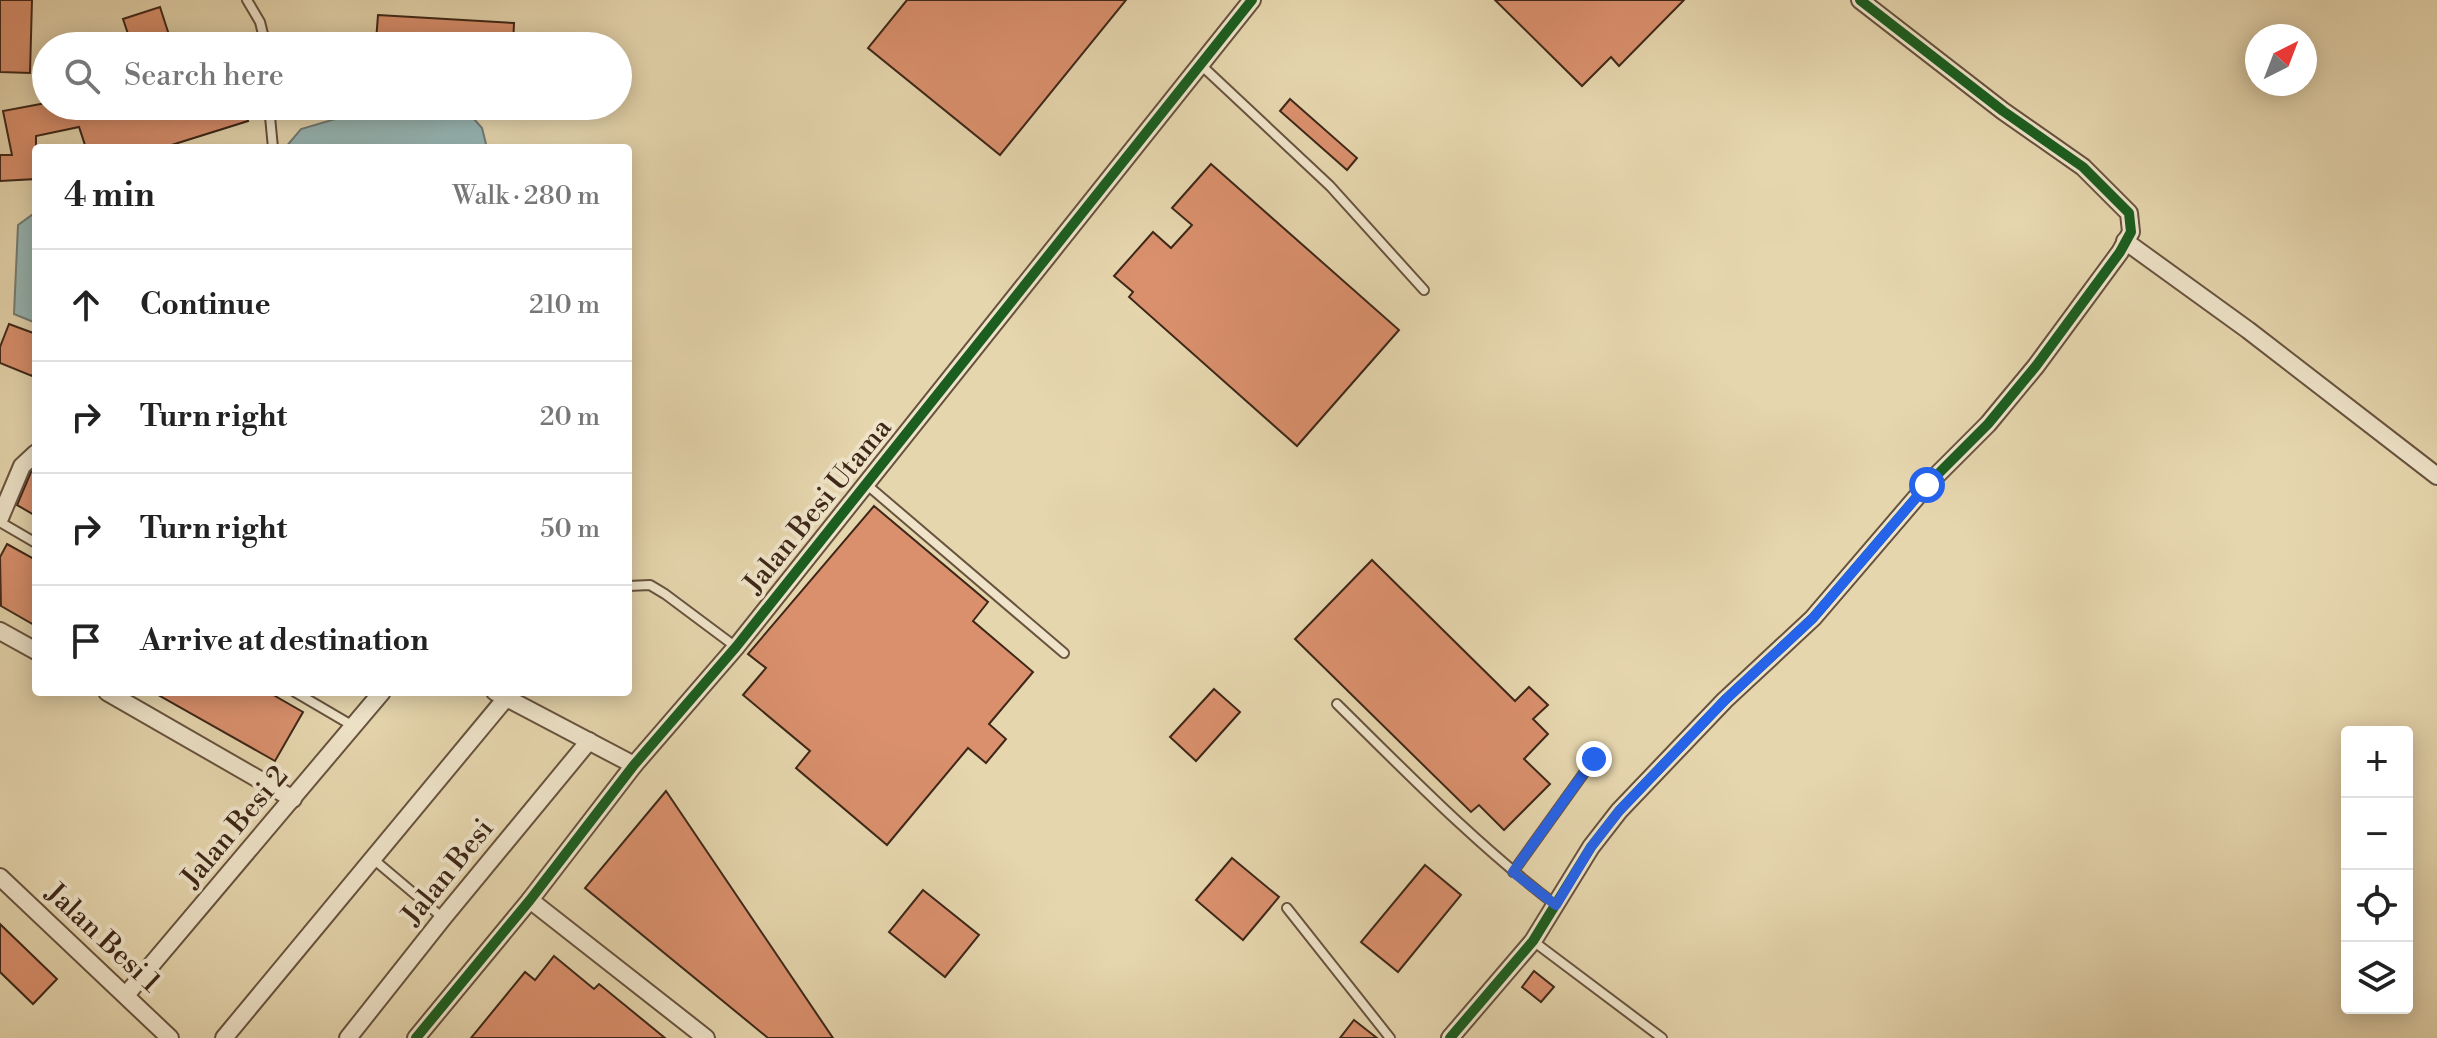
<!DOCTYPE html>
<html lang="en">
<head>
<meta charset="utf-8">
<style>
	body { margin:0; font-family:"Libre Bodoni",serif; background:#f6f6f6; color:#222 }
	.controls { position:absolute; right:24px; bottom:24px; display:grid; overflow:hidden; border-radius:8px; box-shadow:0 4px 20px #0003 }
	.controls button { width:72px; height:72px; display:grid; place-items:center; padding:0; border:0; border-bottom:2px solid #e0e0e0; background:#fff; color:#222; font:40px sans-serif }
	.compass { position:absolute; left:2245px; top:24px; width:72px; height:72px; border-radius:50%; background:#fff; box-shadow:0 4px 20px #0003; rotate:42deg }
	.stop { position:absolute; width:24px; height:24px; margin:-18px; border:6px solid #2563eb; border-radius:50%; background:#fff }
	.stop.end { background:#2563eb; border-color:#fff; box-shadow:0 2px 8px #0008 }
	.list { margin:0; padding:0; list-style:none }
	h2 { display:flex; justify-content:space-between; align-items:center; height:104px; margin:0; padding:0 32px; font-size:34px }
	h2 small { font-size:26px; font-weight:400; color:#767676 }
	.list li { display:grid; grid-template-columns:52px 1fr auto; gap:24px; align-items:center; box-sizing:border-box; height:112px; padding:0 32px; border-top:2px solid #e0e0e0 }
	.list b { display:block; font-size:30px; white-space:nowrap }
	.list em { font-size:26px; font-style:normal; color:#767676 }
	.icon { flex:none; width:44px; height:44px; fill:none; stroke:currentColor; stroke-width:2; stroke-linecap:round; stroke-linejoin:round }
	.map { position:relative; flex:none; width:2437px; height:1038px; overflow:hidden }
	.search { position:absolute; background:#fff; box-shadow:0 4px 20px #0003; left:32px; top:32px; width:600px; height:88px; display:flex; align-items:center; gap:20px; box-sizing:border-box; padding:0 28px; border-radius:44px; color:#767676; font-size:30px }
	.panel { position:absolute; background:#fff; box-shadow:0 4px 20px #0003; left:32px; top:144px; width:600px; height:552px; border-radius:8px }
	.map>svg:first-child { display:block }
	.water { fill:#99b7b4; stroke:#757d76; stroke-width:2 }
	.building { fill:#da906d; stroke:#3e2718; stroke-width:2 }
	.lines { fill:none; stroke-linecap:round; stroke-linejoin:round }
	.service-casing { stroke:#68533e; stroke-width:12 }
	.minor-casing { stroke:#68533e; stroke-width:20 }
	.service { stroke:#efe4ca; stroke-width:8 }
	.minor { stroke:#efe4ca; stroke-width:16 }
	.cycleway-casing { stroke:#efe4ca; stroke-width:15 }
	.cycleway { stroke:#1b5e20; stroke-width:10 }
	.route { stroke:#2563eb; stroke-width:10 }
	.labels { text-anchor:middle; dominant-baseline:central; stroke-width:8; stroke-linejoin:round; paint-order:stroke }
	.street-label { font-size:28px; fill:#3e2718; stroke:#efe4ca }
</style>
</head>
<body>
<div class="map">
<svg width="2437" height="1038" viewBox="0 0 2437 1038">
	<rect width="100%" height="100%" fill="#e6d6ae"/>
	<filter id="stains"><feTurbulence type="fractalNoise" baseFrequency=".0025" numOctaves="4"/><feColorMatrix values="0 0 0 0 .2 0 0 0 0 .09 0 0 0 0 .02 0 0 0 .5 -.17"/></filter>
	<radialGradient id="worn" r=".72"><stop offset=".6" stop-color="#630" stop-opacity="0"/><stop offset="1" stop-color="#630" stop-opacity=".3"/></radialGradient>
	<g class="water">
		<path d="M400,110L474,119L482,128L487,148H285L301,129L359,112Z"/>
		<path d="M36,212V323L14,314L18,225Z"/>
	</g>
	<g class="building">
		<path d="M0,0H32L30,73L0,72Z"/>
		<path d="M907,0H1126L1000,155L868,48Z"/>
		<path d="M1495,0H1684L1619,66L1611,57L1582,86Z"/>
		<path d="M160,7L170,38L144,46H132L123,19Z"/>
		<path d="M378,15L514,23L513,46H453L376,41Z"/>
		<path d="M1290,99L1357,158L1347,170L1280,111Z"/>
		<path d="M46,103V106H243L248,121L162,148H86L79,127L36,136V179L0,181V155H12L3,111Z"/>
		<path d="M1211,164L1399,330L1297,446L1129,297L1133,292L1114,276L1153,232L1171,248L1192,225L1172,208Z"/>
		<path d="M9,324L36,334V366L32,376L0,363V347Z"/>
		<path d="M36,468V516L17,505L31,472Z"/>
		<path d="M874,506L988,602L973,621L1033,672L989,724L1006,739L986,763L968,748L887,845L796,768L810,751L743,695L766,668L748,654Z"/>
		<path d="M7,544L36,560V626L1,606L0,557Z"/>
		<path d="M1372,560L1515,701L1529,687L1548,705L1533,719L1548,734L1524,759L1550,784L1504,830L1479,805L1471,812L1295,639Z"/>
		<path d="M1214,689L1240,712L1196,761L1170,737Z"/>
		<path d="M153,692H268L303,712L275,761Z"/>
		<path d="M666,791L833,1038H768L585,888Z"/>
		<path d="M1232,858L1279,897L1243,940L1196,900Z"/>
		<path d="M1425,865L1461,895L1398,972L1361,942Z"/>
		<path d="M923,890L979,935L945,977L889,932Z"/>
		<path d="M0,924L57,979L33,1004L0,972Z"/>
		<path d="M554,956L594,989L599,984L665,1038H471L525,972L535,980Z"/>
		<path d="M1534,971L1554,987L1541,1002L1522,987Z"/>
		<path d="M1354,1020L1377,1038H1340Z"/>
	</g>
	<g class="lines">
		<defs>
			<g id="service">
				<path d="M247,0L260,22L266,46"/>
				<path d="M1201,65L1330,186L1424,290"/>
				<path d="M269,106L273,148"/>
				<path d="M866,484L1064,653"/>
				<path d="M0,522L36,543"/>
				<path d="M628,586L650,585L665,594L736,647"/>
				<path d="M295,692L353,726"/>
				<path d="M1337,704C1408,774 1477,845 1556,905"/>
				<path d="M372,858L443,918"/>
				<path d="M1513,872L1594,759"/>
				<path d="M1287,908L1390,1038"/>
				<path d="M1533,941L1662,1038"/>
			</g>
			<g id="minor">
				<path d="M2125,241L2248,330L2437,476"/>
				<path d="M0,518L22,466L36,453"/>
				<path d="M0,631L36,651"/>
				<path d="M107,692L293,799"/>
				<path d="M495,692L634,765"/>
				<path d="M0,877L170,1038"/>
				<path d="M530,900L706,1038"/>
				<path d="M126,995L382,692"/>
				<path d="M224,1038L506,698"/>
				<path d="M348,1038L443,918L589,741"/>
				<path d="M416,1038L530,900L634,765L736,647L1252,0"/>
				<path d="M1450,1038L1533,941L1591,847L1619,811L1725,700L1813,618L1927,485L1988,424L2036,366L2120,252L2131,232L2129,213L2083,167L2003,111L1860,0"/>
			</g>
		</defs>
		<use href="#service" class="service-casing"/>
		<use href="#minor" class="minor-casing"/>
		<use href="#service" class="service"/>
		<use href="#minor" class="minor"/>
		<defs>
			<g id="cycleway">
				<path d="M416,1038L530,900L634,765L736,647L1252,0"/>
				<path d="M1450,1038L1533,941L1591,847L1619,811L1725,700L1813,618L1927,485L1988,424L2036,366L2120,252L2131,232L2129,213L2083,167L2003,111L1860,0"/>
			</g>
		</defs>
		<use href="#cycleway" class="cycleway-casing"/>
		<use href="#cycleway" class="cycleway"/>
	</g>
	<g class="lines">
		<path class="route" d="M1594,759L1513,872L1556,905L1591,847L1619,811L1725,700L1813,618L1927,485"/>
	</g>
	<g class="labels">
		<g class="street-label">
			<text transform="translate(818 506) rotate(-51)">Jalan Besi Utama</text>
			<text transform="translate(235 827) rotate(-50)">Jalan Besi 2</text>
			<text transform="translate(448 872) rotate(-51)">Jalan Besi</text>
			<text transform="translate(103 938) rotate(43)">Jalan Besi 1</text>
		</g>
	</g>
	<rect width="100%" height="100%" filter="url(#stains)"/>
	<rect width="100%" height="100%" fill="url(#worn)"/>
</svg>
<div class="controls">
<button>+</button>
<button>−</button>
<button><svg class="icon" aria-label="locate" viewBox="0 0 24 24"><circle cx="12" cy="12" r="6"/><path d="M12 2v4M12 18v4M2 12h4M18 12h4"/></svg></button>
<button><svg class="icon" aria-label="layers" viewBox="0 0 24 24"><path d="M12 4l9 5-9 5-9-5zM3 14l9 5 9-5"/></svg></button>
</div>
<svg class="compass" viewBox="-18 -18 36 36"><path d="M0-13l5 13h-10z" fill="#e53935"/><path d="M0 13l5-13h-10z" fill="#767676"/></svg>
<div class="stop" style="left:1927px;top:485px"></div>
<div class="stop end" style="left:1594px;top:759px"></div>
<div class="search"><svg class="icon" aria-label="search" viewBox="0 0 24 24"><circle cx="10" cy="10" r="6"/><path d="M15 15l6 6"/></svg>Search here</div>
<section class="panel">
<h2>4 min<small>Walk · 280 m</small></h2>
<ul class="list">
<li><svg class="icon" aria-label="ahead" viewBox="0 0 24 24"><path d="M12 20V5M6 11l6-6 6 6"/></svg><div><b>Continue</b></div><em>210 m</em></li>
<li><svg class="icon" aria-label="right" viewBox="0 0 24 24"><path d="M7 20v-9h11M14 6l5 5-5 5"/></svg><div><b>Turn right</b></div><em>20 m</em></li>
<li><svg class="icon" aria-label="right" viewBox="0 0 24 24"><path d="M7 20v-9h11M14 6l5 5-5 5"/></svg><div><b>Turn right</b></div><em>50 m</em></li>
<li><svg class="icon" aria-label="arrive" viewBox="0 0 24 24"><path d="M6 21V4h12l-3 4 3 4H6"/></svg><div><b>Arrive at destination</b></div></li>
</ul>
</section>
</div>
</body>
</html>
